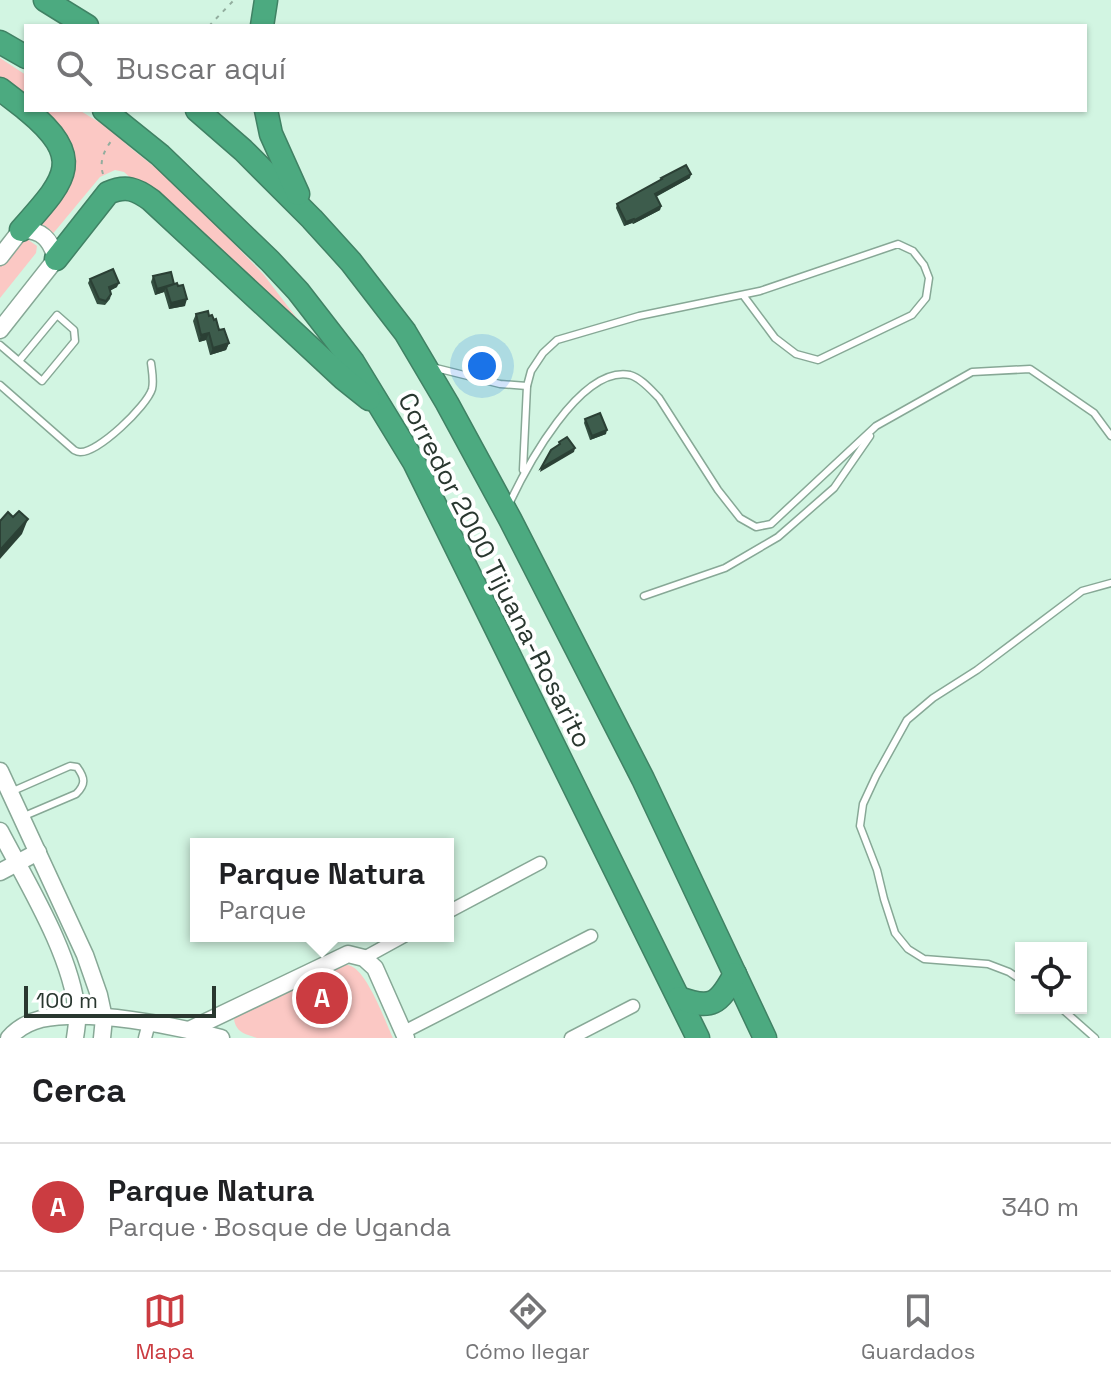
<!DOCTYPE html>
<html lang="es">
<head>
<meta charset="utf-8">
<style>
	body { margin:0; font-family:"Space Grotesk",sans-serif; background:#f2f2f2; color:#202124 }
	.controls { position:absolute; right:24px; bottom:24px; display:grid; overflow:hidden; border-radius:0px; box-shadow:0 2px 6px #0004 }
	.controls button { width:72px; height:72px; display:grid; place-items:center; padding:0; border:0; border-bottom:2px solid #e0e0e0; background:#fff; color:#202124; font:40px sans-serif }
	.scale { position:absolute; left:24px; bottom:20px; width:192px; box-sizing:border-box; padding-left:8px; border:4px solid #29372f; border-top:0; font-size:22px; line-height:28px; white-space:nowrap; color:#29372f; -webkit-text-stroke:6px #fff; paint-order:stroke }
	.you { position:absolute; left:482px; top:366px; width:28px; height:28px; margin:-20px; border:6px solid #fff; border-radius:50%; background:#1a73e8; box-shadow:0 0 0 12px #1a73e833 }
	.badge { display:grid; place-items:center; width:52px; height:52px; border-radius:50%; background:#cb3c41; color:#fff; font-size:26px; font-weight:700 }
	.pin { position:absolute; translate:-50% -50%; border:4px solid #fff; box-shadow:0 2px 8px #0006 }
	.popup { position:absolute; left:190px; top:838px; width:264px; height:104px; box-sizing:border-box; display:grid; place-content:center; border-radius:0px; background:#fff; filter:drop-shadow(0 2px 6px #0005); font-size:26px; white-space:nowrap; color:#757577 }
	.popup b { font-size:30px; color:#202124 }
	.popup::after { content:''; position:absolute; left:50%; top:100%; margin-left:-16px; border:16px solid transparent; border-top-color:#fff }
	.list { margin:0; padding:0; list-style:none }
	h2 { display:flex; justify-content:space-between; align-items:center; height:104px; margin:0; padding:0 32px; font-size:34px }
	h2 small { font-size:26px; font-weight:400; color:#757577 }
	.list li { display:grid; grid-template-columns:52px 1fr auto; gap:24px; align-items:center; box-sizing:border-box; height:128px; padding:0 32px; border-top:2px solid #e0e0e0 }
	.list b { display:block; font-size:30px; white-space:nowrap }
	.list p { margin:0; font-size:26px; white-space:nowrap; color:#757577 }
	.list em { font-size:26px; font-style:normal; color:#757577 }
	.icon { flex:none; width:44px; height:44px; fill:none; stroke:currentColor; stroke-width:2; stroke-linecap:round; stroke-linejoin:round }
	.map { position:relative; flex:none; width:1111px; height:1038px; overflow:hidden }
	.search { position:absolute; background:#fff; box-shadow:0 2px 6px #0004; left:24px; right:24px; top:24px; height:88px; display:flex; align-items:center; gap:20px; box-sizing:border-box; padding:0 28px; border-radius:0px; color:#757577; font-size:30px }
	.sheet { height:232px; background:#fff }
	nav { display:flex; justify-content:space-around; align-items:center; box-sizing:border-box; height:112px; border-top:2px solid #e0e0e0; background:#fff; font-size:22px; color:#757577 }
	nav a { display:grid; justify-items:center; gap:4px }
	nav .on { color:#cb3c41 }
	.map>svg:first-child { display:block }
	.green { fill:#fbc8c4 }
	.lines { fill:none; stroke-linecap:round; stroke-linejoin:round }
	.lane-casing { stroke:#87a896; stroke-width:9 }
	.street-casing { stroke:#87a896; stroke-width:15 }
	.secondary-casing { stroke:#87a896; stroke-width:19 }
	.highway-casing { stroke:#408264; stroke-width:25 }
	.path { stroke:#92ad9e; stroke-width:2; stroke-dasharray:4 6; stroke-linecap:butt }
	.lane { stroke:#fff; stroke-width:6 }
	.street { stroke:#fff; stroke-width:12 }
	.secondary { stroke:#fff; stroke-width:16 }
	.highway { stroke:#4caa80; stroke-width:22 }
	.wall { fill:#344f41 }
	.shaded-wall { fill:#2b4035 }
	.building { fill:#3d5c4c; stroke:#2b4035; stroke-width:2 }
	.labels { text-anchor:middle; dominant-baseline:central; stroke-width:8; stroke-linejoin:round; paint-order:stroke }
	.street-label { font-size:26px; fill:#29372f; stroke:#fff }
</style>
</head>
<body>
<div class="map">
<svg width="1111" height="1038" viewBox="0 0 1111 1038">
	<rect width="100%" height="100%" fill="#d2f5e2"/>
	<g class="green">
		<path d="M0,58L26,75V101L0,82Z"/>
		<path d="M38,110H79L107,127L132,149L180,187L264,275L324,354L124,172L115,170L100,177L51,236L35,224L63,188Z"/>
		<path d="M22,239H27L37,246L36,253L0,298V265Z"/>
		<path d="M339,964C343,965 347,964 351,966C368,973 385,1021 393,1038H257C246,1034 236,1033 234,1019L240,1013Z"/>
	</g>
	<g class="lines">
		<defs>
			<g id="lane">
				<path d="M0,345L42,381L75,341L74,330L57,315L19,361"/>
				<path d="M432,367L500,384L527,386"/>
				<path d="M0,385L74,450C76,451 77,452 80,452C98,453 147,406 152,389C154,381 152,371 151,363"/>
				<path d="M523,470L527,386L531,371L543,353L557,340L639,316L760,291L898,244L913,251L924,265L929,278L926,298L912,315L818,360L796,354L775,338L743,295"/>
				<path d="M509,504C526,468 580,365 630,375C641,378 651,390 659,398L718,490L740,518L756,527L771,524L876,426L972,372L1030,369L1094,413L1111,436"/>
				<path d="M644,596L725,568L778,537L834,488L870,436"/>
				<path d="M13,791L70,766L77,767C85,778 86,784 76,794L22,817"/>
				<path d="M1021,980L1009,972L988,964L924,959L908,949L895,933L884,899L877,870L860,826L863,804L876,776L907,720L933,698L977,670L1082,591L1111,583"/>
				<path d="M1061,1008L1095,1038"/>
			</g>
			<g id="street">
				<path d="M448,912L540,863"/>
				<path d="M364,958L404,936"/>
				<path d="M404,1032L591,936"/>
				<path d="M145,1038L149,1023"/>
				<path d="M571,1038L633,1006"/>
			</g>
			<g id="secondary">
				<path d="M0,257L21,230C42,229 51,240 56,259L0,330"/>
				<path d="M0,771L85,955L99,995L104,1018L102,1038"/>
				<path d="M0,831C27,883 72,955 77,1013C78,1021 76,1030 75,1038"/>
				<path d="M0,872L38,852"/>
				<path d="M189,1030L348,954L364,958L375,968L406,1038"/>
				<path d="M9,1038C17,1029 29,1022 41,1019C91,1009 172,1025 221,1038"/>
			</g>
			<g id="highway">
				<path d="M45,0L87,26"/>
				<path d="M262,26L266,0"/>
				<path d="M0,42L26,57"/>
				<path d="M0,89L26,109"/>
				<path d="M104,110L160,155L270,261L298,291L353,362L414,462L698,1038"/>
				<path d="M197,110L243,150L312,219L351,262L405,332L447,403L510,519L643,779L765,1038"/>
				<path d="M266,110L271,134L298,194"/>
				<path d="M21,230C64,181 88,160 27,110"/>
				<path d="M56,259L108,193C126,185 136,189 151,200L344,379L369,399"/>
				<path d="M679,998C712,1010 719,1004 735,974"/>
			</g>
		</defs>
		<use href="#lane" class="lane-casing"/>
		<use href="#street" class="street-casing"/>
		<use href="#secondary" class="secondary-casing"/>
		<use href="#highway" class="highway-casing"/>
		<g class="path">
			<path d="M209,26L234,0"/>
			<path d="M103,174C99,162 104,150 112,140"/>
		</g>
		<use href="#lane" class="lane"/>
		<use href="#street" class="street"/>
		<use href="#secondary" class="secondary"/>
		<use href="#highway" class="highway"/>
	</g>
	<g class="wall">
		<path d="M661,178H690L656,197L661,206L660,210L633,224L632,223L624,226L616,208L617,204L660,180Z"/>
		<path d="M153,276L174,284L185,306L169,309L164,292L155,295L151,282Z"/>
		<path d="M90,279L117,287L110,290L111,294L110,299L105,305L97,304L88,283Z"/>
		<path d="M196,314L209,316L229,343L226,350L210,355L206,340L199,342L193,321Z"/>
		<path d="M585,419L606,434L590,440L584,423Z"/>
	</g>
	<g class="shaded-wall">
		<path d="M691,174L690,178L653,198L655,194Z"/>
		<path d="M661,206L660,210L633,224L635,220Z"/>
		<path d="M634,219L632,223L624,226L626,222Z"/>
		<path d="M119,283L117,287L108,292L109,287Z"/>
		<path d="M166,287L164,292L155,295L157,289Z"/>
		<path d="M187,299L185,306L169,309L171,303Z"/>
		<path d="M209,333L206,340L199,342L201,335Z"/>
		<path d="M229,343L226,350L210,355L213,348Z"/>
		<path d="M607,430L606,434L590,440L592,436Z"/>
		<path d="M575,448L574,452L540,472L541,468Z"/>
		<path d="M28,519L22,534L0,559V550Z"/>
	</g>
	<g class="building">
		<path d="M686,165L691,174L655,194L661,206L635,220L634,219L626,222L617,204L662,179L661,178Z"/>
		<path d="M113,269L119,283L109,287L111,294L106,301L99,299L90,279Z"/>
		<path d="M171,272L174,284L157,289L153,276Z"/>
		<path d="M177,283L178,286L183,285L187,299L171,303L166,287Z"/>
		<path d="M208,311L209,316L212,315L214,320L216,319L219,330L224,329L229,343L213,348L209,333L201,335L196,314Z"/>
		<path d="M600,413L607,430L592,436L585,419Z"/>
		<path d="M567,437L575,448L541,468L551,450L560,444L559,442Z"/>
		<path d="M19,511L28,519L0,550V521L8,512L13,517Z"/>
	</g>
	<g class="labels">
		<g class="street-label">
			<text transform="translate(495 570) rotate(63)">Corredor 2000 Tijuana-Rosarito</text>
		</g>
	</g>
</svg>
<div class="controls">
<button><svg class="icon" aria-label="locate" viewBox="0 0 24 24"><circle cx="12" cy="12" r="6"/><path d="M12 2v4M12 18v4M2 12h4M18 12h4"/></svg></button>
</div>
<div class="scale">100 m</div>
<div class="you"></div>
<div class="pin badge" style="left:322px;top:998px">A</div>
<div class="popup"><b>Parque Natura</b>Parque</div>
<div class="search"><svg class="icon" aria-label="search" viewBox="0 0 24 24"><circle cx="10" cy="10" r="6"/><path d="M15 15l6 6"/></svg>Buscar aquí</div>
</div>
<section class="sheet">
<h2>Cerca<small></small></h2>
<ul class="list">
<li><span class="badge">A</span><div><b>Parque Natura</b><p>Parque · Bosque de Uganda</p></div><em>340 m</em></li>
</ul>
</section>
<nav>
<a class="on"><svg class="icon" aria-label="map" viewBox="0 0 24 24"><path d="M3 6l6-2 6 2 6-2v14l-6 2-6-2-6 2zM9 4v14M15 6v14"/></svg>Mapa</a>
<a><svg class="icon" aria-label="directions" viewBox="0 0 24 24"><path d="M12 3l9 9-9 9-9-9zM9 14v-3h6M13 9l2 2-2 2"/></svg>Cómo llegar</a>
<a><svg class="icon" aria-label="saved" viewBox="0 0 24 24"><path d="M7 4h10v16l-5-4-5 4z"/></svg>Guardados</a>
</nav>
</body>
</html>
